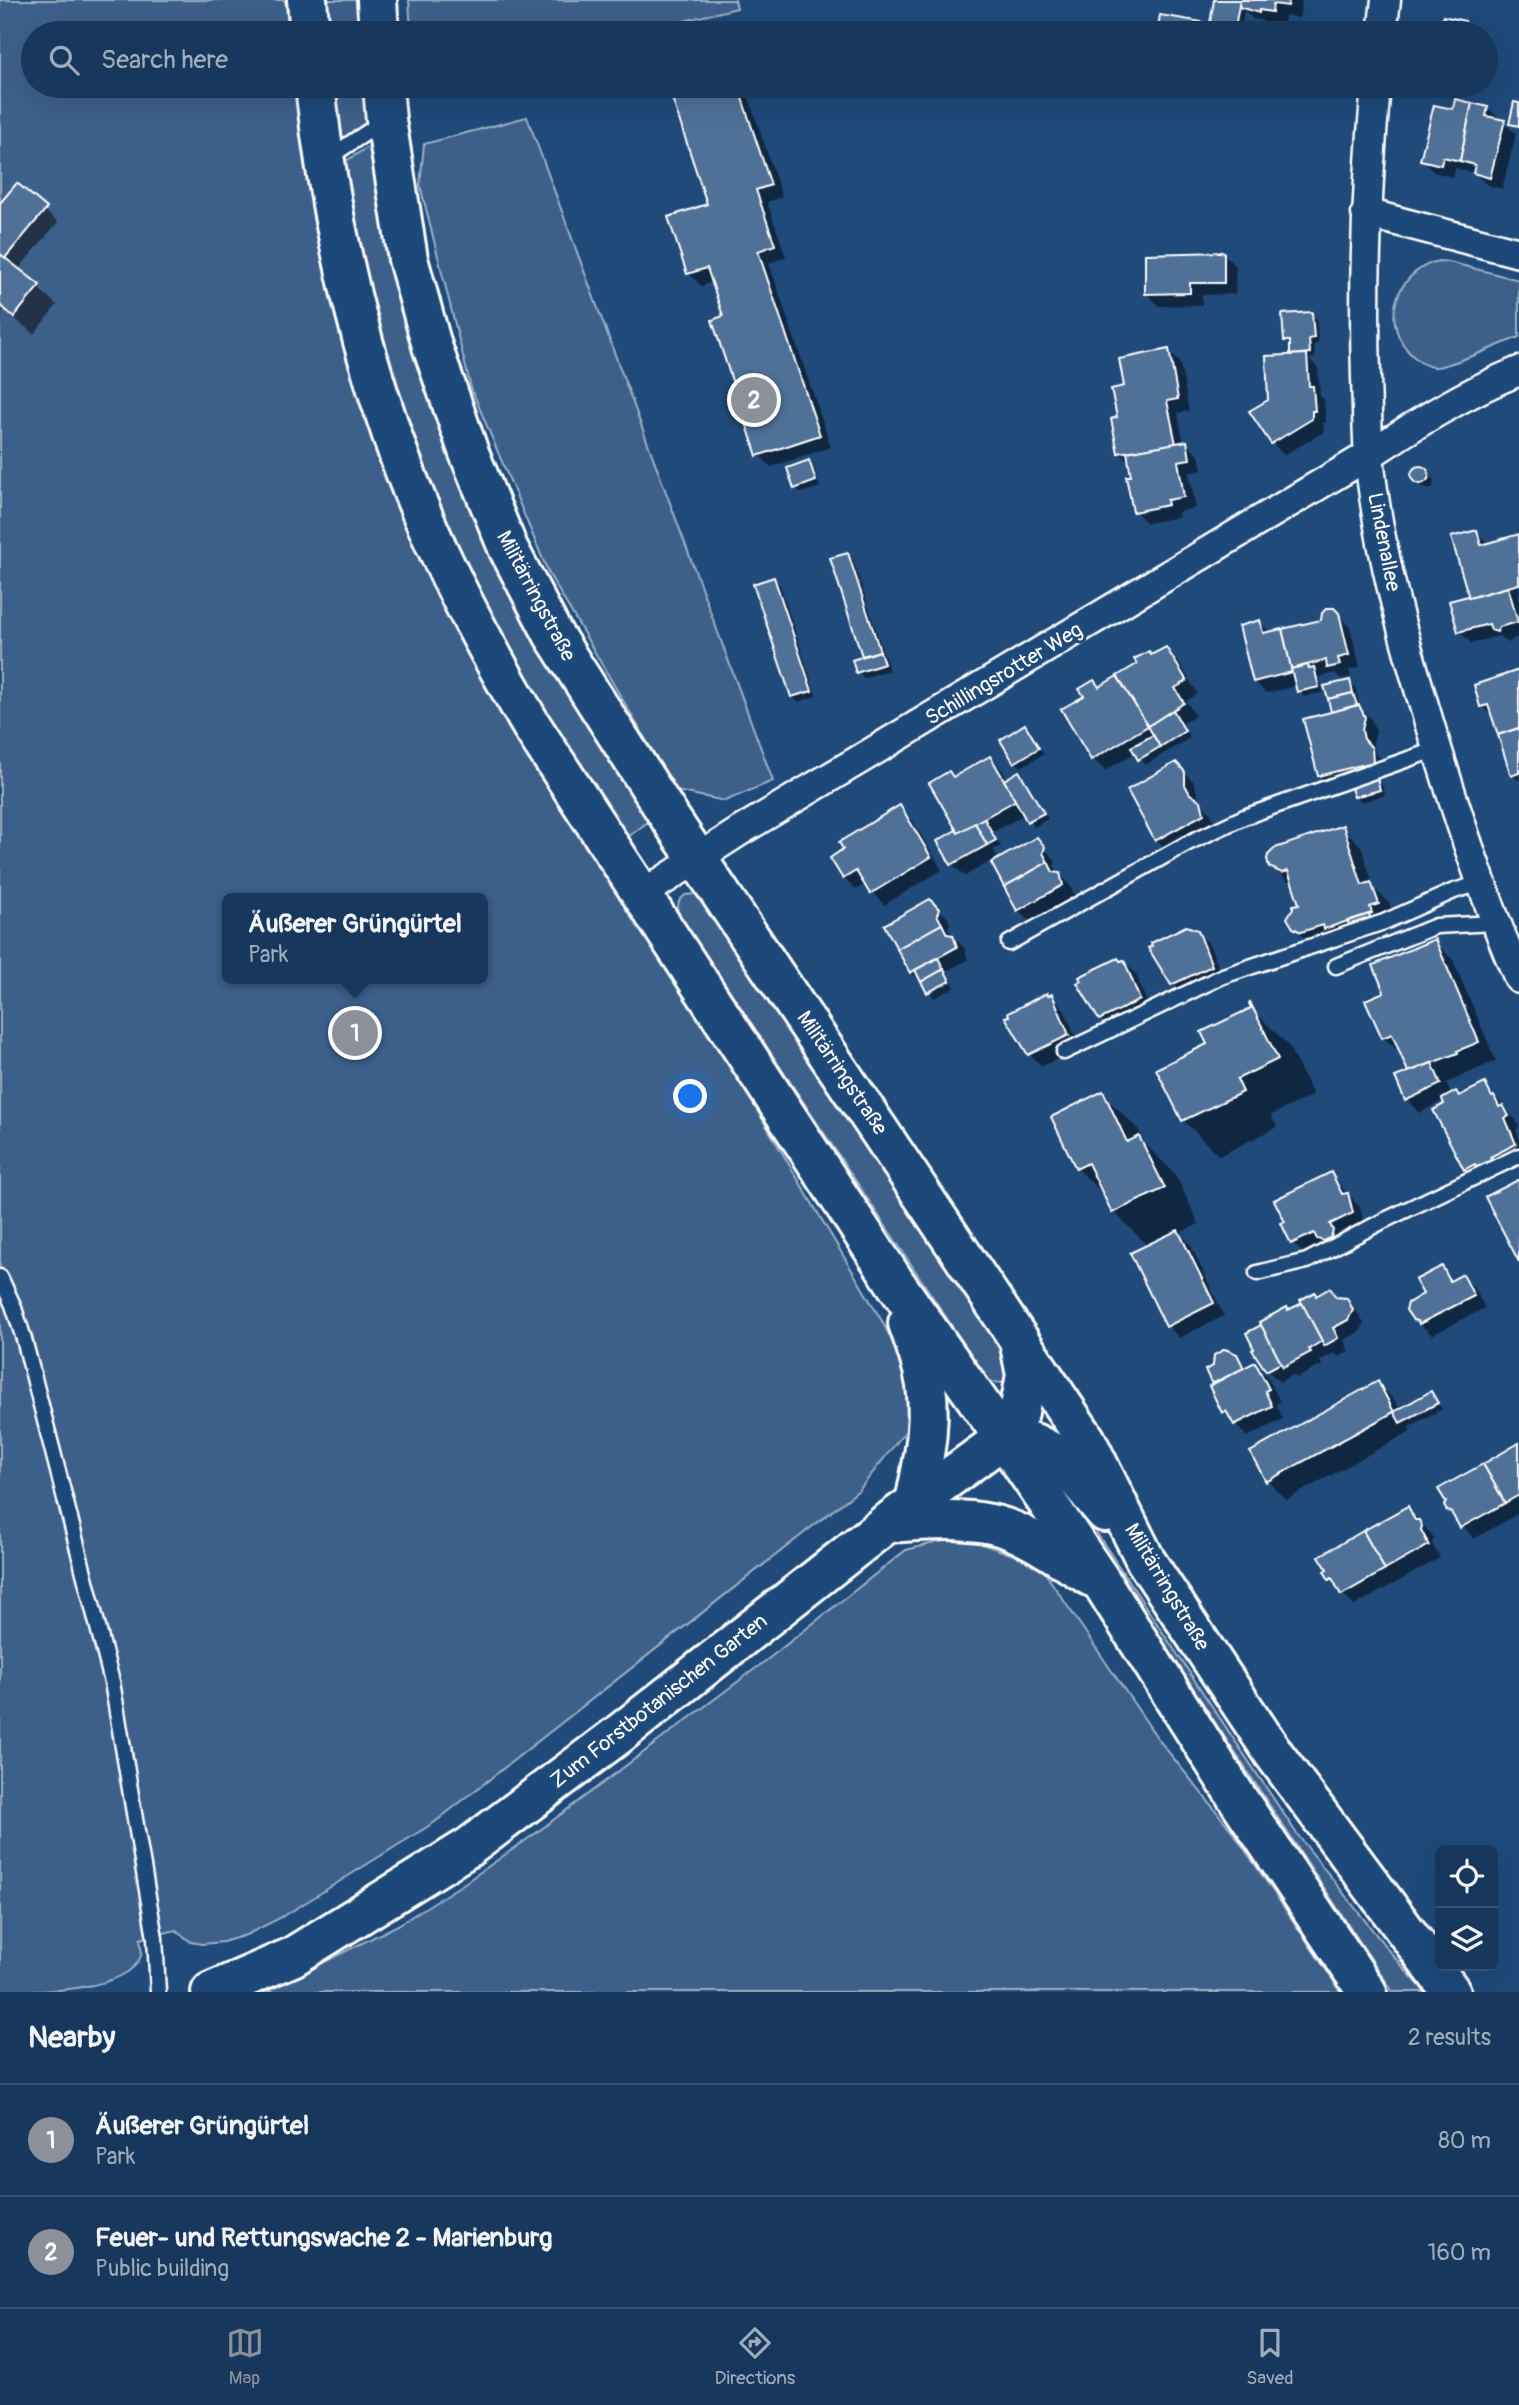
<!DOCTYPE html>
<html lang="en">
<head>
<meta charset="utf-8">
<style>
	body { margin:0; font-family:Pangolin,sans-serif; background:#244365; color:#f1f3f6 }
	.controls { position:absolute; right:21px; bottom:21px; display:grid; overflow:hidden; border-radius:10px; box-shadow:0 7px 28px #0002 }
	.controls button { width:63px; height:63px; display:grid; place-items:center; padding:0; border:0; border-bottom:2px solid #365272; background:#17385c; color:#f1f3f6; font:35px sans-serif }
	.you { position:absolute; left:691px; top:1097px; width:24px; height:24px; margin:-18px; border:5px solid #fff; border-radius:50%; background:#1a73e8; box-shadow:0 0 0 10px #1a73e833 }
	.badge { display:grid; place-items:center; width:46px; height:46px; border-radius:50%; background:#8c9099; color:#fff; font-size:23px; font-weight:700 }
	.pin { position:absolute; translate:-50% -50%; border:4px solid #fff; box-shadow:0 2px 7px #0006 }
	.popup { position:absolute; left:222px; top:893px; width:266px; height:91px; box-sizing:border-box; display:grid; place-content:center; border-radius:10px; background:#17385c; filter:drop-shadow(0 2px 5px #0005); font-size:23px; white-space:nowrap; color:#9eacbb }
	.popup b { font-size:26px; color:#f1f3f6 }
	.popup::after { content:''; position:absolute; left:50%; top:100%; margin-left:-14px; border:14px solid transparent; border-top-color:#17385c }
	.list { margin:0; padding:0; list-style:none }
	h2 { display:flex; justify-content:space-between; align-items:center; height:91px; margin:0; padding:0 28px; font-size:30px }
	h2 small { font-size:23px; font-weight:400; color:#9eacbb }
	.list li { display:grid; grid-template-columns:46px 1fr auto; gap:21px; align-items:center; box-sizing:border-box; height:112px; padding:0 28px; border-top:2px solid #365272 }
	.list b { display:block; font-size:26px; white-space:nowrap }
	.list p { margin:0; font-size:23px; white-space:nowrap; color:#9eacbb }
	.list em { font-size:23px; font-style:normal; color:#9eacbb }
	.icon { flex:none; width:38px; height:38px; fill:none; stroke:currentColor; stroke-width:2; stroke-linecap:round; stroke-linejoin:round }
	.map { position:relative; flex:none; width:1519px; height:1992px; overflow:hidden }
	.search { position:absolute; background:#17385c; box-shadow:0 7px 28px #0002; left:21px; right:21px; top:21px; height:77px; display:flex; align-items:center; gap:18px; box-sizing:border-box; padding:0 24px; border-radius:38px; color:#9eacbb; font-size:26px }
	.sheet { height:315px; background:#17385c }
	nav { display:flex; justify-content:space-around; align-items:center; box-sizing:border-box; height:98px; border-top:2px solid #365272; background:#17385c; font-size:19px; color:#9eacbb }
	nav a { display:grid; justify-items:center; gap:4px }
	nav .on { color:#8c9099 }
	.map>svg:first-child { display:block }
	.green { fill:#3c618b; stroke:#9eb0c5; stroke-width:2; fill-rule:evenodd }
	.shadow { fill:#0007; fill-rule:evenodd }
	.building { fill:#507197; stroke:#fff; stroke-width:2 }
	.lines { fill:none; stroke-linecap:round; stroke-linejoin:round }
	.lane-casing { stroke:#fff; stroke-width:19 }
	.street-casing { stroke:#fff; stroke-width:33 }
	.secondary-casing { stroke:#fff; stroke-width:44 }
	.primary-casing { stroke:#fff; stroke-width:44 }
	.lane { stroke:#1f4a7a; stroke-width:14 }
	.street { stroke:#1f4a7a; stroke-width:28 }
	.secondary { stroke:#1f4a7a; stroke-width:38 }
	.primary { stroke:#1f4a7a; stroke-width:38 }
	.labels { text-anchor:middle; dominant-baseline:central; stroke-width:6; stroke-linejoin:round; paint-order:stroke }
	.street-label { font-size:21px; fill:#fff; stroke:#1f4a7a }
</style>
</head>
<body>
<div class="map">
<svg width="1519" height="1992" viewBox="0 0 1519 1992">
	<rect width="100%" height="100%" fill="#1f4a7a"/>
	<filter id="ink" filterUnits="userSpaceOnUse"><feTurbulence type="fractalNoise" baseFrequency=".0143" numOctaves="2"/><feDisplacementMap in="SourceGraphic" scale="14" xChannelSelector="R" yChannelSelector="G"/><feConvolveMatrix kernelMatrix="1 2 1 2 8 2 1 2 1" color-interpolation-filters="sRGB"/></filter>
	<g filter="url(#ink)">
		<g class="green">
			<path d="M0,0H285L289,33H33V86H296L314,222L346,357L373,436L501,711L549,789L704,1021L882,1321L907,1370L912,1423L859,1490L435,1822L284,1916L246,1935L223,1942L202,1944L191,1942L176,1930L140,1939C141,1944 142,1951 141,1956C128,1992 38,1992 0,1992ZM227,898H483V979H227Z"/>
			<path d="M325,0H359L361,33H328Z"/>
			<path d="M409,0H735L737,8L634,33H411Z"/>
			<path d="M333,86H367L370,120L340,144Z"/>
			<path d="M527,117L773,781L725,801L676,791L549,574L471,388L420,185L424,144Z"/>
			<path d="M374,143L501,575L576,707L653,818L628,837C579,763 531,689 489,611C435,507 397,395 369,282C359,243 349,204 343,163Z"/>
			<path d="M1438,261L1449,262L1519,280V337C1503,343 1446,369 1433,367C1425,366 1420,362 1414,357C1379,326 1393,273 1438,261Z"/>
			<path d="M696,894L702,896L768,999L1004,1350L1009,1364L1005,1383L989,1382L686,925L677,912L679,901L685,895Z"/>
			<path d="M1052,1466L1297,1834L1389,1951L1425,1992H1393L1064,1494Z"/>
			<path d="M951,1539L976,1542L1039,1564L1158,1739L1233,1832L1341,1992H265L398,1925L466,1882L536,1833L768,1659L906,1550Z"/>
		</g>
		<g class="shadow">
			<path d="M1216,0H1302L1299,18L1285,15L1284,24L1264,23L1261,20L1253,19L1244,10L1241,30L1246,33H1159L1161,17L1216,26L1212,23Z"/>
			<path d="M1464,23L1469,28L1468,33H1447L1442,29Z"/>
			<path d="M670,86H745L782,197L767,202L786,257L769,263L831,447L771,467L759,455L725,317L713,282L701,286L689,273L709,205Z"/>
			<path d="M1272,86H1325L1323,98L1277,91Z"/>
			<path d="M1488,108L1516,134L1502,189L1487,185L1475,173L1455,168L1453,177L1434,172L1422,159L1454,111Z"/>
			<path d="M17,186L58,222L18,270L57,305L34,334L4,310L0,314V206Z"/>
			<path d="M1224,254L1236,266L1235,294L1202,295V305L1159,306L1147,294Z"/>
			<path d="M1312,314L1317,320L1318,343L1314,344L1315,358L1309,359L1318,368L1320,396L1324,400L1326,423H1323L1324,432L1284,455L1272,443L1270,401L1295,356L1292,347L1286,340Z"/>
			<path d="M1168,351L1180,363L1189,411L1178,413L1184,444L1187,443L1199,455L1202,470L1189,473L1196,508L1178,512L1179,517L1147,523L1135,511L1131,464L1119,452V418L1126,387Z"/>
			<path d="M808,463L814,468L820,487L801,493L796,488Z"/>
			<path d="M1419,468L1425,470L1431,476L1434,481L1433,487L1428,489L1423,488L1417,482L1414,477L1415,471Z"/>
			<path d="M1476,532L1489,544L1519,536V640L1518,637L1512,639L1509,643L1499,636L1471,643L1459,631L1471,602Z"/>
			<path d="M847,555L853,560L889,670L864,678L858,672L865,658L832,559Z"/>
			<path d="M774,579L780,585L816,696L798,702L792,696Z"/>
			<path d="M1333,610L1350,627L1360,667L1349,670L1351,677L1341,679L1335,673L1319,677L1323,692L1304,697L1299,691L1297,686L1266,693L1254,681L1260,622L1271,633L1323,621Z"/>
			<path d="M1166,649L1178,661L1198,694L1186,701L1195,716L1182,724L1190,738L1145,765L1136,752L1105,771L1093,759L1100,688Z"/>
			<path d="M1519,672V781L1513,775L1495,719L1482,706Z"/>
			<path d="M1350,682L1355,687L1361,709L1371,719L1376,731L1373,743L1375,753L1384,762L1374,777L1382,785L1385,795L1361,802L1356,796L1352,783L1332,788L1320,775L1333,713L1327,688ZM1362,718H1366L1361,738Z"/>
			<path d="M1025,726L1044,754L1021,767L1015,762Z"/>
			<path d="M990,758L1002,770L1008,780L1018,773L1024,779L1048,819L1034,827L1025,814L993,832L1001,846L993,850L999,860L1036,839L1056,861L1054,866L1071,887L1075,898L1030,922L1018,910L991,861L965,876L952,864L939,842L959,831L954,779Z"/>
			<path d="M1180,768L1193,781L1198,794L1197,799L1212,815L1216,826L1169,852L1157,840L1129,791Z"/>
			<path d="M900,808L912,820L942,870L884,905L866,884L856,890L844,878Z"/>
			<path d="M1342,827L1361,846L1374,888L1389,903L1396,922L1388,925L1390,931L1344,946L1341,943L1310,944L1291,924L1301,905L1295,888L1271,866Z"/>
			<path d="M935,905L948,918L950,923L948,929L965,949L968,960L946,971L955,987L934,998L924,983L911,972Z"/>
			<path d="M1197,932L1209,944L1223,978L1184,996L1172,984L1155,947Z"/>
			<path d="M1434,941L1453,960L1496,1061L1446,1083L1452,1096L1460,1098L1485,1085L1515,1119L1519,1127L1516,1130L1519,1138V1160L1500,1170L1503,1175L1491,1181L1487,1176L1477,1182L1465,1169L1444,1100L1419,1113L1407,1100L1398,1078L1410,1073L1403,1055L1383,1037L1386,993Z"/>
			<path d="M1124,962L1136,974L1151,1013L1113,1031L1101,1019L1121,963Z"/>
			<path d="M1052,996L1064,1009L1080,1048L1042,1066L1029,1054L1049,998Z"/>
			<path d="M1253,1010L1288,1045L1313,1095L1271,1115L1277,1127L1219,1156L1183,1120L1159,1070L1210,1045Z"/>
			<path d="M1102,1094L1138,1129L1145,1144L1175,1174L1199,1224L1179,1233L1190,1244L1224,1316L1179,1338L1167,1325L1148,1246L1114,1212L1106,1197L1077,1168Z"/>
			<path d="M1330,1174L1360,1207L1364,1225L1305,1255L1293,1243L1284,1224Z"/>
			<path d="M1442,1268L1455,1281L1463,1277L1475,1289L1485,1308L1432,1335L1414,1319Z"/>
			<path d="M1330,1290L1338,1299L1346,1300L1358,1313L1364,1323L1360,1332L1344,1340L1349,1351L1338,1357L1334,1353L1320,1361L1322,1365L1297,1378L1293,1375L1280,1382L1267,1370L1289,1312Z"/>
			<path d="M1236,1356L1248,1368L1255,1364L1267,1376L1280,1402L1276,1404L1283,1419L1247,1437L1224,1412L1207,1371Z"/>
			<path d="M1377,1383L1396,1402L1400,1410L1431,1393L1442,1409L1409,1427L1411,1431L1286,1500L1268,1481Z"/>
			<path d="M1519,1445V1513L1474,1539L1449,1510Z"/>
			<path d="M1407,1508L1431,1534L1434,1539L1432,1543L1440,1558L1354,1606L1330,1579Z"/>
		</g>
		<g class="building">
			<path d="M1214,0H1240L1235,27L1210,23Z"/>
			<path d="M1240,0H1289L1288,6L1273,4L1272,12L1259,10V13L1239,7Z"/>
			<path d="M1160,15L1244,29L1243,33H1157Z"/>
			<path d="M1443,16L1465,21L1462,33L1440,29Z"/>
			<path d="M1277,26L1320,32V33H1276Z"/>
			<path d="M668,86H738L771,185L756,190L775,245L758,251L820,435L757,456L712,320L723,316L707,268L687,274L668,217L707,204Z"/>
			<path d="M1455,99L1472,103L1460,161L1443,157L1441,165L1420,160L1434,105L1453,109Z"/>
			<path d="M1514,102L1519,103V126L1509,124Z"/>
			<path d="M1472,103L1488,107L1486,116L1505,120L1490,178L1473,173L1475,165L1460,161Z"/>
			<path d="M17,183L47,208L5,258L0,254V203Z"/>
			<path d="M1224,252V283H1190V293L1145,294V254Z"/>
			<path d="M0,254L40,285L14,317L0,305Z"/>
			<path d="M1312,312L1314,338L1309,339L1310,353L1290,355V341H1284L1282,314Z"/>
			<path d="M1169,349L1178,399L1167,401L1176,444L1118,453L1111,419L1117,417L1111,389L1124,386L1119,359Z"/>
			<path d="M1307,354L1309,386H1313L1315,411H1312V419L1271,444L1249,411L1268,400L1266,356Z"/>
			<path d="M1187,441L1190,459L1178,461L1184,497L1167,500L1168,505L1133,512L1126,476H1131L1127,452Z"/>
			<path d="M809,460L816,481L794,489L787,468Z"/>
			<circle cx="1420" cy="475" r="9"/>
			<path d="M1477,530L1481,545L1519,534V584L1469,598L1451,537Z"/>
			<path d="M848,553L880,651L862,656L830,558Z"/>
			<path d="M774,577L812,691L791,697L753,584Z"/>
			<path d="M1508,587L1518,622L1499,627L1497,632L1491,630L1489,624L1458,632L1449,601L1468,596L1469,598Z"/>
			<path d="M1327,608H1334L1339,613L1349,655L1338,658L1340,665L1327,668L1326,660L1291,669L1282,629L1321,620L1322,613Z"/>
			<path d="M1260,620L1263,633L1282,629L1292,672L1253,682L1239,626Z"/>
			<path d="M1166,647L1187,681L1175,688L1184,703L1148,726L1117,676L1137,664L1134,659L1149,651L1151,655Z"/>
			<path d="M880,651L884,664L856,673L852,660Z"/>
			<path d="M1308,665L1309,668L1314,667L1319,687L1297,692L1291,669Z"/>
			<path d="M1519,670V728L1498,735L1488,705L1480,707L1474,685Z"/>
			<path d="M1117,676L1148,726L1091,760L1061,709L1084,696L1079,689L1094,680L1099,687Z"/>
			<path d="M1350,680L1353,693L1328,699L1324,686Z"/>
			<path d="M1353,693L1357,705L1331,712L1328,699Z"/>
			<path d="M1359,705L1365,717L1362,730L1364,739L1372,748L1373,762L1318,776L1303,719Z"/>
			<path d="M1173,710L1185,731L1160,747L1148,726Z"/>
			<path d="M1025,724L1039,748L1014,763L1000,740Z"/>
			<path d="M1519,728V773L1511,776L1498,735Z"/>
			<path d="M1153,735L1160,747L1138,760L1131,747Z"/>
			<path d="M990,756L1016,800L958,833L929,783L949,771L953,777Z"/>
			<path d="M1176,762L1185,772V785L1190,794L1201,801L1204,814L1155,841L1127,790Z"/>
			<path d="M1019,771L1044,813L1027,822L1004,780Z"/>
			<path d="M1377,778L1380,790L1354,797L1350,785Z"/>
			<path d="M900,805L931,857L870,894L856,871L843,879L830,858L843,849L839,842Z"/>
			<path d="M984,818L996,840L987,845L975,823Z"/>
			<path d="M975,823L987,845L951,865L937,841L956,830L958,833Z"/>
			<path d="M1343,825L1362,885L1371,882L1379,904L1370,907L1372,913L1324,929L1323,925L1301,932L1293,928L1287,918L1293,908V905L1299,904L1288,871L1282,873L1269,867L1267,859L1268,855L1275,848Z"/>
			<path d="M1037,837L1045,847L1043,853L1048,862L1004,887L991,863Z"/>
			<path d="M1048,862L1053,872L1060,873L1063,885L1017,911L1004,887Z"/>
			<path d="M930,899L939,909L937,915L942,924L897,949L884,925Z"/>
			<path d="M1369,914L1371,921L1350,929L1348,921Z"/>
			<path d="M942,924L947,934L953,935L957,947L910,973L897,949Z"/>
			<path d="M1186,926L1198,930L1212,966L1171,985L1148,948L1152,946L1151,943Z"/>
			<path d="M1435,939L1479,1042L1457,1051L1458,1053L1408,1072L1392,1034L1382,1038L1365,1000L1384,992L1373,965Z"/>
			<path d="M938,958L944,969L921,982L915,970Z"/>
			<path d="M1118,958L1120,961L1124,960L1140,1000L1099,1020L1077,983L1081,981L1079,977Z"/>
			<path d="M944,969L950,981L927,993L921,982Z"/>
			<path d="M1047,993L1048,996L1052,994L1069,1035L1028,1055L1005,1017L1009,1016L1008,1013Z"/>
			<path d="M1250,1002L1278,1059L1237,1079L1243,1092L1182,1121L1156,1069L1207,1044L1201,1032L1251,1008L1249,1003Z"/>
			<path d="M1432,1063L1441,1084L1405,1101L1395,1077Z"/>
			<path d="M1485,1083L1492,1097L1494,1096L1499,1107L1503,1105L1509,1116L1505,1118L1516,1144L1490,1157L1492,1162L1478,1169L1475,1164L1464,1170L1433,1110L1444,1104L1442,1099L1456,1091L1459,1096Z"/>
			<path d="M1103,1091L1127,1142L1139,1136L1165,1188L1112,1213L1088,1163L1076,1169L1051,1117Z"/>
			<path d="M1331,1172L1342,1194L1348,1193L1353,1213L1330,1224L1333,1230L1331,1237L1324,1241L1317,1239L1314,1233L1291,1244L1281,1223L1285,1222L1274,1200Z"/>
			<path d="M1518,1180H1519V1262L1485,1197Z"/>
			<path d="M1178,1230L1214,1303L1166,1327L1130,1253Z"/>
			<path d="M1442,1266L1450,1281L1463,1274L1474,1296L1419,1324L1418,1321L1413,1320L1406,1310L1408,1303L1423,1294L1415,1280Z"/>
			<path d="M1330,1288L1336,1297L1347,1298L1353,1310L1348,1320L1333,1328L1338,1338L1324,1346L1300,1300L1315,1292L1316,1296Z"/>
			<path d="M1302,1303L1322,1341L1309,1349L1311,1352L1283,1367L1259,1322L1287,1307L1288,1310Z"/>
			<path d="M1261,1325L1281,1363L1266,1371L1252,1350L1254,1349L1246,1333Z"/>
			<path d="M1225,1349L1237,1354L1244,1368L1212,1384L1205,1370L1213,1366L1214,1355Z"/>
			<path d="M1255,1362L1269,1389L1265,1391L1272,1406L1234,1425L1226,1411L1222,1413L1209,1386Z"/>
			<path d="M1378,1381L1394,1412L1266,1482L1250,1452Z"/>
			<path d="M1431,1391L1438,1403L1400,1423L1394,1412Z"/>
			<path d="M1519,1443V1495L1505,1503L1483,1464Z"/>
			<path d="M1483,1464L1505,1503L1460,1528L1451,1512L1447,1511L1444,1506L1446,1502L1438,1489Z"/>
			<path d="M1408,1506L1415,1520H1419L1422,1526L1421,1530L1429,1545L1385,1570L1363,1531Z"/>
			<path d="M1363,1531L1385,1570L1341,1595L1332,1578L1329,1580L1324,1571L1327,1569L1319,1556Z"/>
		</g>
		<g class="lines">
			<defs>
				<g id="lane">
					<path d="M328,158L384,121"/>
					<path d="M1009,943L1188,843L1244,817L1437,749"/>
					<path d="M1336,966L1436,926L1495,923"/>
					<path d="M1064,1052L1223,976L1384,922L1454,891L1481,883"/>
					<path d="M1257,1273L1307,1261L1381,1222L1519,1156"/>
					<path d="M0,1277L13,1305L24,1339L112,1682L155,1938L158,1992"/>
				</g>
				<g id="street">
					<path d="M1382,33L1386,0"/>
					<path d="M1376,86C1367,183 1363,279 1366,377C1367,403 1367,430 1369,456C1378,549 1404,640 1431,729C1457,814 1484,897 1519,979"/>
					<path d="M1366,213L1519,253"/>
					<path d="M641,895L740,831L1369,455C1417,423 1465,393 1519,371"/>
				</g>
				<path id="secondary" d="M211,1992L292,1957L469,1847L618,1735L887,1523L1004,1438L1019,1412L1023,1391L1026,1375L1019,1340"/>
				<g id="primary">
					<path d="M307,0L310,33"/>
					<path d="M377,0L379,33"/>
					<path d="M315,86C328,206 353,323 393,438C427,539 478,634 531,725L896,1284L1004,1438L1102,1583L1236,1796L1367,1992"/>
					<path d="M383,86L386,120L408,259L432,346L469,453L508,548L553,634L670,818L1086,1440L1146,1561L1274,1754L1451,1992"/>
					<path d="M908,1323C913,1338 919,1354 923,1370C934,1414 924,1459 915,1502"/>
					<path d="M1004,1438L1034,1443L1056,1454L1105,1512"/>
					<path d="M887,1523C922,1521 957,1517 991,1524C1026,1531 1061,1559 1092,1577"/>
				</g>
			</defs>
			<use href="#lane" class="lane-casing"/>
			<use href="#street" class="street-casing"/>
			<use href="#secondary" class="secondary-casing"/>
			<use href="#primary" class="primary-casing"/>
			<use href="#lane" class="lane"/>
			<use href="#street" class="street"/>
			<use href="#secondary" class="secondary"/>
			<use href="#primary" class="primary"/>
		</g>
	</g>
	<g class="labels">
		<g class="street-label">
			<text transform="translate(1384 542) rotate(79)">Lindenallee</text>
			<text transform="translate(536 596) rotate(62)">Militärringstraße</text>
			<text transform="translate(1004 674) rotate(-31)">Schillingsrotter Weg</text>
			<text transform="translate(842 1073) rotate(56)">Militärringstraße</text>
			<text transform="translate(1167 1587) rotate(59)">Militärringstraße</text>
			<text transform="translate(659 1701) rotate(-38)">Zum Forstbotanischen Garten</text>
		</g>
	</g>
</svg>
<div class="controls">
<button><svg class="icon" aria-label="locate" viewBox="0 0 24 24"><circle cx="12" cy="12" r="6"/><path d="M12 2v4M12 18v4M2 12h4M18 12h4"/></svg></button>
<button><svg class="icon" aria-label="layers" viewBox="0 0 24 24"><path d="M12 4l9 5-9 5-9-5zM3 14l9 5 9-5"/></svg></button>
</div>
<div class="you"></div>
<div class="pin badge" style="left:355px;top:1033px">1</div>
<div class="popup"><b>Äußerer Grüngürtel</b>Park</div>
<div class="pin badge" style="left:754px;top:400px">2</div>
<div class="search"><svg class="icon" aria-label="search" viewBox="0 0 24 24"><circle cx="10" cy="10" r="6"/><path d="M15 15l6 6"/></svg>Search here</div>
</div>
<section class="sheet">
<h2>Nearby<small>2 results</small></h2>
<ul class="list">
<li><span class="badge">1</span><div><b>Äußerer Grüngürtel</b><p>Park</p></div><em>80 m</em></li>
<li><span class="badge">2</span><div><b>Feuer- und Rettungswache 2 - Marienburg</b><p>Public building</p></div><em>160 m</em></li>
</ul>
</section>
<nav>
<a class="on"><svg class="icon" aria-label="map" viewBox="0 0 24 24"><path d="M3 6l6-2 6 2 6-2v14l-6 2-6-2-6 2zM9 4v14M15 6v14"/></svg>Map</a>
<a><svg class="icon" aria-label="directions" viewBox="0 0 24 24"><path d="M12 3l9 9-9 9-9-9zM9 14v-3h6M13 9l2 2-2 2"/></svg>Directions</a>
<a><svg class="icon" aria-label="saved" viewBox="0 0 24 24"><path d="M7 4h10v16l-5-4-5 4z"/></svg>Saved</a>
</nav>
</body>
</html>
